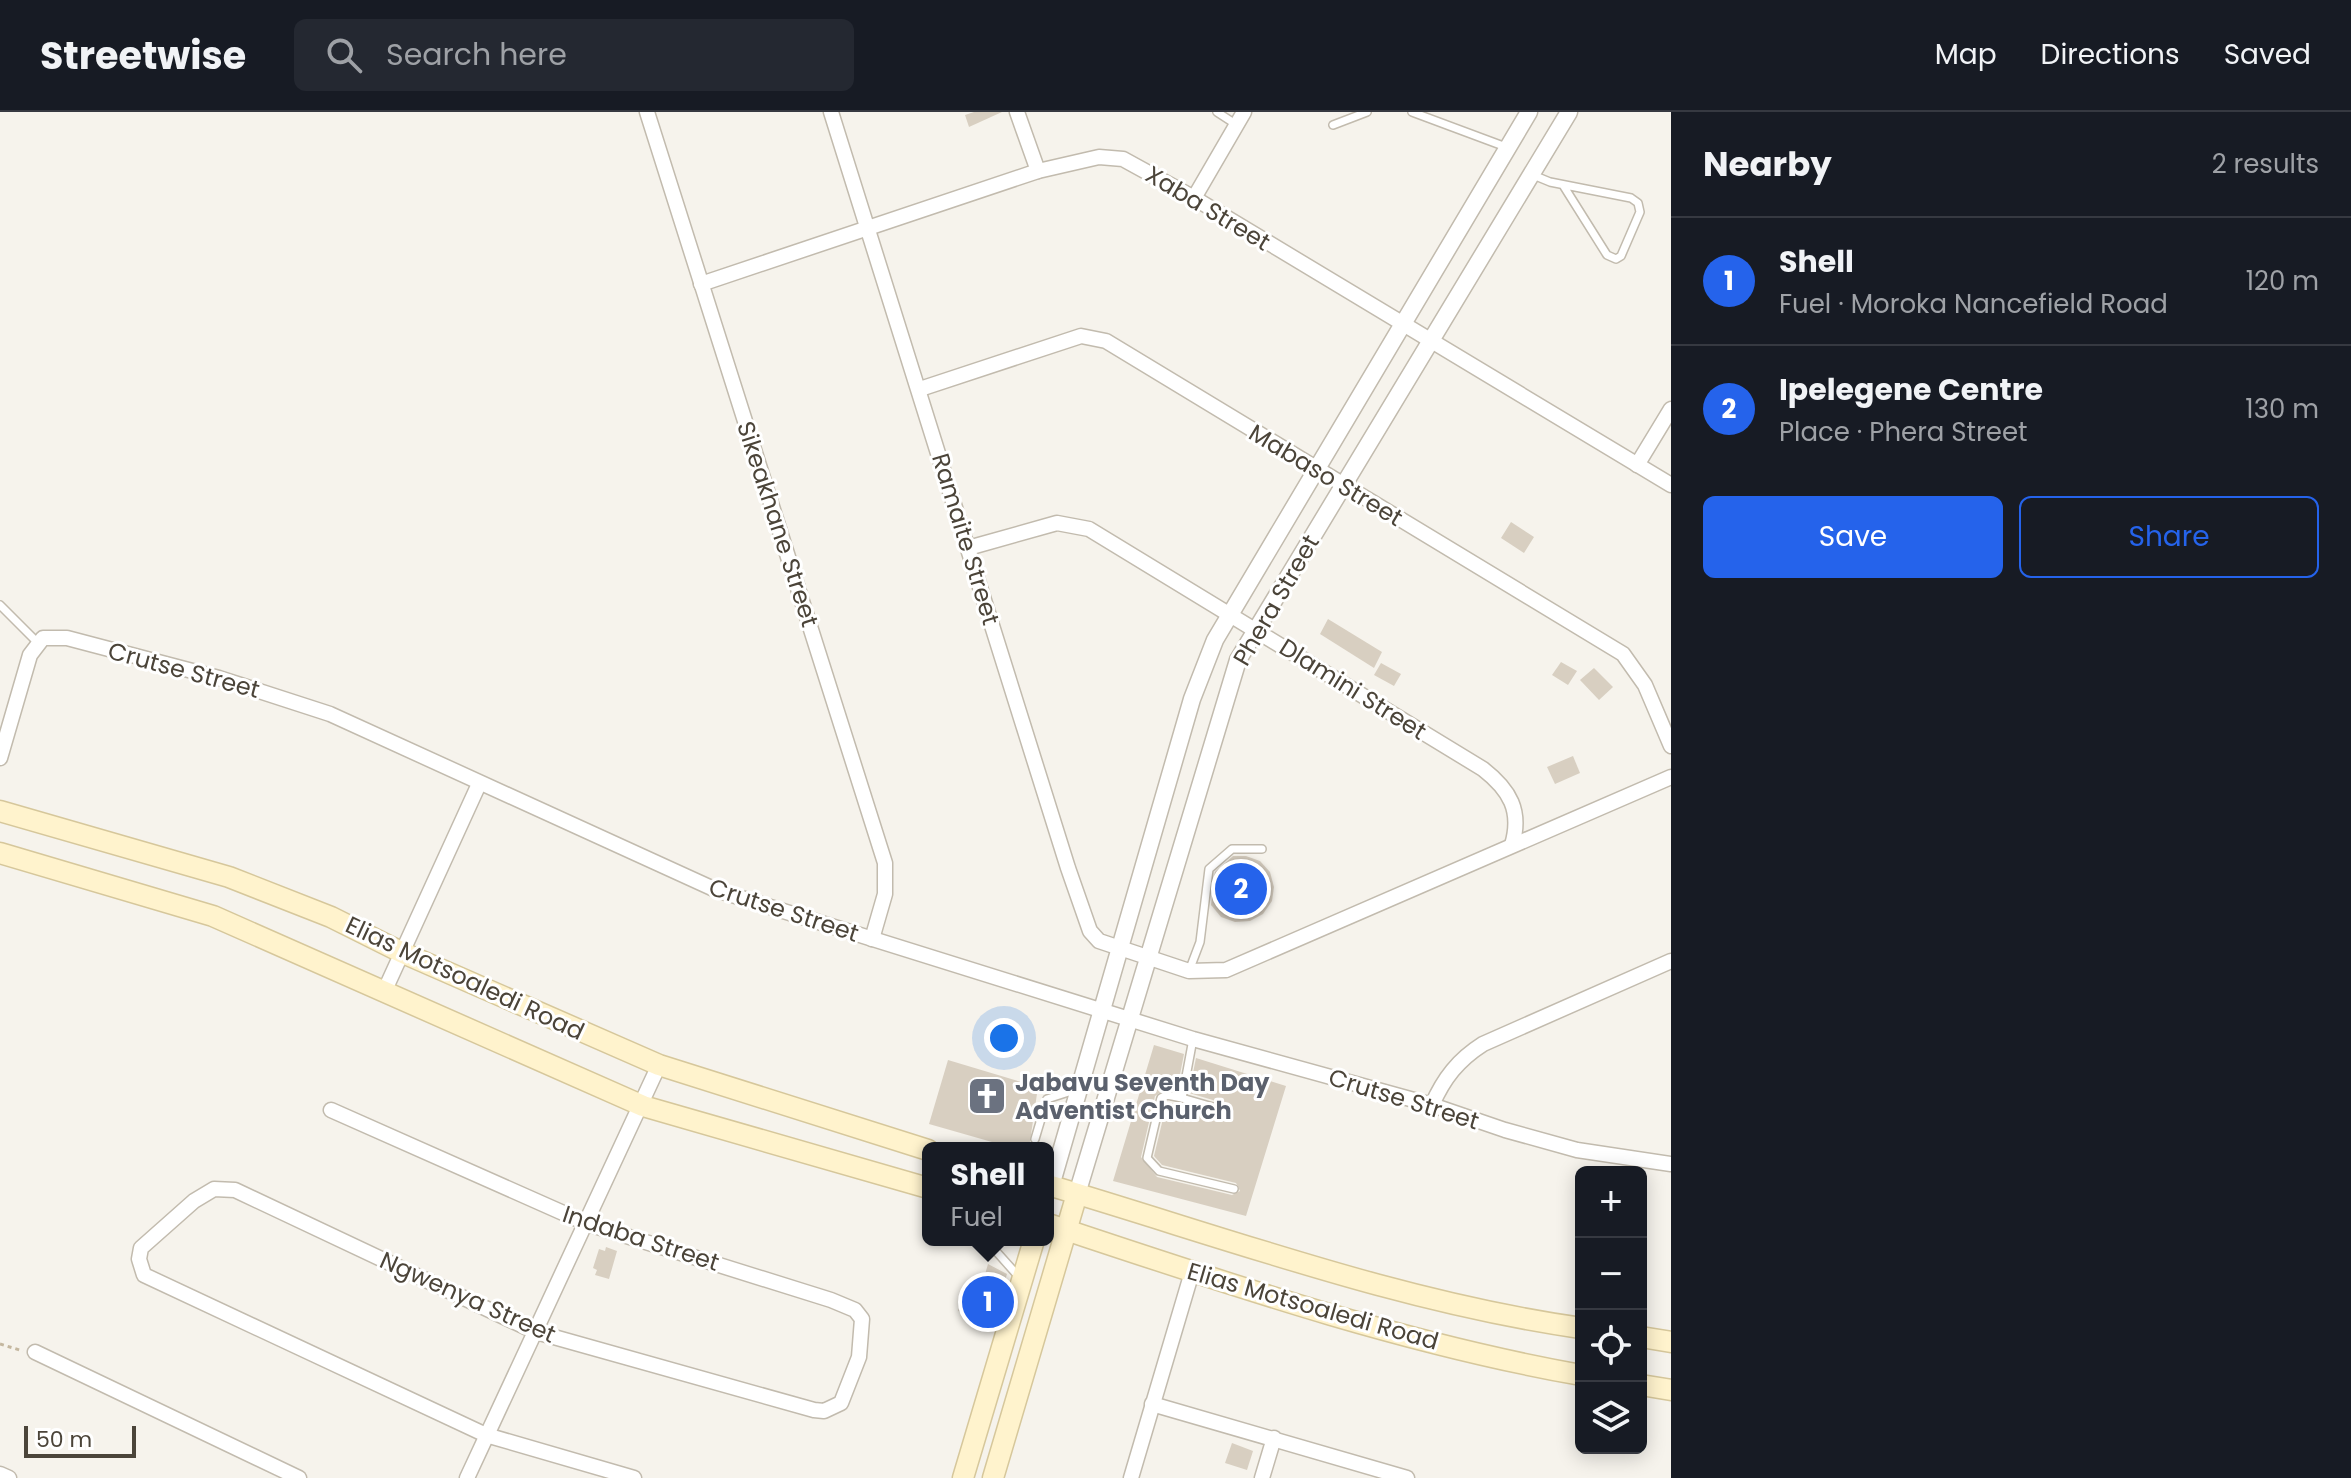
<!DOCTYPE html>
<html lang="en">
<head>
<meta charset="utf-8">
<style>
	body { margin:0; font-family:Poppins,sans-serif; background:#242831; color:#f1f3f6 }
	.controls { position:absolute; right:24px; bottom:24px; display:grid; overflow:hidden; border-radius:12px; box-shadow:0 4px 20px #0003 }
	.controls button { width:72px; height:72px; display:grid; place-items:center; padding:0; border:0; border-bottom:2px solid #363941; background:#171b24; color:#f1f3f6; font:40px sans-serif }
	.scale { position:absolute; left:24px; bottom:20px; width:112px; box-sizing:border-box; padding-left:8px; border:4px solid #4b4439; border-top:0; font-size:22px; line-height:28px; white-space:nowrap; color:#4b4439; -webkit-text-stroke:6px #fff; paint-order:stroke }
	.you { position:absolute; left:1004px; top:926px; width:28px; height:28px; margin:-20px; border:6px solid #fff; border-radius:50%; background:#1a73e8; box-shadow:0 0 0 12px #1a73e833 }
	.badge { display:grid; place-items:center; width:52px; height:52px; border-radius:50%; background:#2563eb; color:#fff; font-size:26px; font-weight:700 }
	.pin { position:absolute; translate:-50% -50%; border:4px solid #fff; box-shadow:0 2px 8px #0006 }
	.popup { position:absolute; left:922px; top:1030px; width:132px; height:104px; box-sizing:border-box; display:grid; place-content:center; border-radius:12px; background:#171b24; filter:drop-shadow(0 2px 6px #0005); font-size:26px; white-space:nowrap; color:#9ea1a6 }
	.popup b { font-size:30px; color:#f1f3f6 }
	.popup::after { content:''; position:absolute; left:50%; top:100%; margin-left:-16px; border:16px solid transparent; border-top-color:#171b24 }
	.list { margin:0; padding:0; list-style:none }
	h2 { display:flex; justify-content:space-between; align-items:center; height:104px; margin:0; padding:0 32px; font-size:34px }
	h2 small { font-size:26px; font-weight:400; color:#9ea1a6 }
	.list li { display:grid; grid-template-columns:52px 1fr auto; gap:24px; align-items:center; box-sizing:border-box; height:128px; padding:0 32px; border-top:2px solid #363941 }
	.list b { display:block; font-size:30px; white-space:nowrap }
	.list p { margin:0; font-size:26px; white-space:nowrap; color:#9ea1a6 }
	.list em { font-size:26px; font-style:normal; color:#9ea1a6 }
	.actions { display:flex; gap:16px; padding:24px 32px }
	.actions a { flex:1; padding:18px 0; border:2px solid #2563eb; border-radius:12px; text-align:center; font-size:28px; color:#2563eb }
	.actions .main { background:#2563eb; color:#fff }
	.icon { flex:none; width:44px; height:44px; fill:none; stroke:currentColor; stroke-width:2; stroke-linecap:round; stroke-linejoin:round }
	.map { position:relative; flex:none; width:1671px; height:1366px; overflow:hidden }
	header { display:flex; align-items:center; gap:48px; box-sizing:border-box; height:112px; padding:0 40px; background:#171b24; border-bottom:2px solid #363941 }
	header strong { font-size:38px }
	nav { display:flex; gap:44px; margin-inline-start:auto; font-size:28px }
	.search { width:560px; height:72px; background:#242831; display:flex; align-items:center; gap:20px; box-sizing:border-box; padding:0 28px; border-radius:12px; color:#9ea1a6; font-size:30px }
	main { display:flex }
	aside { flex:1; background:#171b24 }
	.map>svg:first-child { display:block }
	.building { fill:#d8cfc1 }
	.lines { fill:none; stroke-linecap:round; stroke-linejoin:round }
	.service-casing { stroke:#c2bbae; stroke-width:10 }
	.minor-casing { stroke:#c2bbae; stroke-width:17 }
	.tertiary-casing { stroke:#c2bbae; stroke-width:19 }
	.secondary-casing { stroke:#d6c79b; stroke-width:23 }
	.path { stroke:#c4b79f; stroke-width:3; stroke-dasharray:4 4; stroke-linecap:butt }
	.service { stroke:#fff; stroke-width:7 }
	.minor { stroke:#fff; stroke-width:14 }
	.tertiary { stroke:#fff; stroke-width:16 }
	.secondary { stroke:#fff3cd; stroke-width:20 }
	.labels { text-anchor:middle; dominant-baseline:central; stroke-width:6; stroke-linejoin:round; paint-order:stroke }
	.street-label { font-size:24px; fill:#4b4439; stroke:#fff }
	.worship-label { font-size:24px; font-weight:bold; fill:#5b616d; stroke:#fff; text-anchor:start }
</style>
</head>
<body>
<header>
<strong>Streetwise</strong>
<div class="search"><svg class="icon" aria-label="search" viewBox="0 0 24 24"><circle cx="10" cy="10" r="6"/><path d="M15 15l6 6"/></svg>Search here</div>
<nav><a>Map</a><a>Directions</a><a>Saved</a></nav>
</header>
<main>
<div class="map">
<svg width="1671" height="1366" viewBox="0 0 1671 1366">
	<rect width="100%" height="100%" fill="#f6f3ec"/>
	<g class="building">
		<path d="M974,0H1002L969,15L965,3Z"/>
		<path d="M1511,410L1534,425L1524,441L1501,426Z"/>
		<path d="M1328,507L1382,540L1374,556L1320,522Z"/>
		<path d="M1561,550L1577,559L1568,573L1552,563Z"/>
		<path d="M1381,551L1401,562L1394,574L1374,563Z"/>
		<path d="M1594,556L1613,575L1599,588L1580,568Z"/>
		<path d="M1573,644L1580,661L1555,672L1547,655Z"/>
		<path d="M1233,744H1246L1260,749L1270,760L1274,775L1272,789L1263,802L1250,809L1235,810L1221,805L1211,793L1215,760Z"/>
		<path d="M1154,933L1184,942L1177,978L1165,977L1155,984L1141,1045L1157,1065L1232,1083L1240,1079L1236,1071L1162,1053L1154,1044L1167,990L1219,1003L1226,1000L1223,991L1189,981L1196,946L1286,974L1246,1104L1113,1069Z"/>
		<path d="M948,948L1038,975L1029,1036H1013L929,1012Z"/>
		<path d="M606,1135L617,1139L609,1167L595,1163L597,1158L593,1156L599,1137L605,1139Z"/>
		<path d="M988,1152L1007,1162L993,1210L958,1199L966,1175L980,1180Z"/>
		<path d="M1232,1331L1253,1339L1247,1358L1225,1351Z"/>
	</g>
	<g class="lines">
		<defs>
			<g id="service">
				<path d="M1217,0L1237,13"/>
				<path d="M1412,0L1506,35"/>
				<path d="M1333,13L1367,0"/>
				<path d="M1533,63L1550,70L1631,86L1638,91L1640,100L1621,144L1616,147L1607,143L1563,73"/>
				<path d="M0,493L38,531"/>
				<path d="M1189,859L1200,830L1209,757L1232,737H1262"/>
				<path d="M1193,927L1182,986L1167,983L1161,986L1147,1046L1159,1059L1234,1077"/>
				<path d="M1182,986L1220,997"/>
				<path d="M1035,1027L1047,987L1078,977"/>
				<path d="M986,1128L1019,1165"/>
			</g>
			<g id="minor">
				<path d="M647,0L885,751V782L872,827"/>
				<path d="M831,0L1068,756L1090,819L1099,829L1189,859L1226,858L1671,665"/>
				<path d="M1017,0L1038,59"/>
				<path d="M1194,86L1244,0"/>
				<path d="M701,172L1038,59L1099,45L1123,47L1194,86L1671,373"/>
				<path d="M920,277L1081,224L1106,229L1623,542L1645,573L1671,634"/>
				<path d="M1637,353L1671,297"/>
				<path d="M968,436L1057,411L1089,417L1483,657C1510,678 1522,699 1512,733"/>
				<path d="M0,646L30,543L43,526H67L219,566L330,602L716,778L1193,927L1432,993L1505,1018L1577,1038L1671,1052"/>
				<path d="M384,880L479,672"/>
				<path d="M1432,993C1444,966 1458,948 1483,932L1671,849"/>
				<path d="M331,998L588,1112L831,1188L855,1198L862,1207L859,1245L841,1291L824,1299L814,1298L536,1220L235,1078L214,1077L194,1089L141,1136L139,1147L144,1163L486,1323L634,1366"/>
				<path d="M35,1240L299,1366"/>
				<path d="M1152,1292L1407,1366"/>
				<path d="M0,1362L9,1366"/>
				<path d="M467,1366L659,953"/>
				<path d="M1131,1366L1192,1160"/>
				<path d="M1262,1366L1274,1326"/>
			</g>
			<g id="tertiary">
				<path d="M1051,1074L1192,587L1215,528L1529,0"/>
				<path d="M1077,1082L1238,548L1569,0"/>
			</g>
			<g id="secondary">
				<path d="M0,699L229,765L331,805L401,840L659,953L928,1038"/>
				<path d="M0,741L213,804L643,994L928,1076"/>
				<path d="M1048,1073C1224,1125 1399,1190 1581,1216"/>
				<path d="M1048,1112C1223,1170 1400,1231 1581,1263"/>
				<path d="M1641,1225L1671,1230"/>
				<path d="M1641,1273L1671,1278"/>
				<path d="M963,1366L1034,1128"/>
				<path d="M993,1366L1077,1082"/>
			</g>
		</defs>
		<use href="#service" class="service-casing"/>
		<use href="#minor" class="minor-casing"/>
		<use href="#tertiary" class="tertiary-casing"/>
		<use href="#secondary" class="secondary-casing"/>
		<path class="path" d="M0,1232L23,1239"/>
		<use href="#service" class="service"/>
		<use href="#minor" class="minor"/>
		<use href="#tertiary" class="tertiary"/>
		<use href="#secondary" class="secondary"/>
	</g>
	<defs>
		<symbol id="church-square" viewBox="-11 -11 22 22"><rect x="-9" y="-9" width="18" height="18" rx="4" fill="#6b7280" stroke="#fff"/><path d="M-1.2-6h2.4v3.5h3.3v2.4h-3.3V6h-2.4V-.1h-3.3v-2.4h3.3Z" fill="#fff"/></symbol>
	</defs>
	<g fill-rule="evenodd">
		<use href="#church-square" x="965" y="962" width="44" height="44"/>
	</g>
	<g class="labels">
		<g class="street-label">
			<text transform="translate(1208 96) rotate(31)">Xaba Street</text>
			<text transform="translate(1326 363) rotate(31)">Mabaso Street</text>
			<text transform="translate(778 412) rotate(72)">Sikeakhane Street</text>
			<text transform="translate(966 427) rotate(73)">Ramaite Street</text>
			<text transform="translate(1276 488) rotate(-60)">Phera Street</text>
			<text transform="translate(184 558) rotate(15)">Crutse Street</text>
			<text transform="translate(1353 577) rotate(32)">Dlamini Street</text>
			<text transform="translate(784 798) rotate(18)">Crutse Street</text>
			<text transform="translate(465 866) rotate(25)">Elias Motsoaledi Road</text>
			<text transform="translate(1404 987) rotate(17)">Crutse Street</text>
			<text transform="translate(641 1126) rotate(18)">Indaba Street</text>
			<text transform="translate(468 1185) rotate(24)">Ngwenya Street</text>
			<text transform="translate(1313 1194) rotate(16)">Elias Motsoaledi Road</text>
		</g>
		<g class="worship-label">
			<text x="1015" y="970">Jabavu Seventh Day<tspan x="1015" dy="28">Adventist Church</tspan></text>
		</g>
	</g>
</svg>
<div class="controls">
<button>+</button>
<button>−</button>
<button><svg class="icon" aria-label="locate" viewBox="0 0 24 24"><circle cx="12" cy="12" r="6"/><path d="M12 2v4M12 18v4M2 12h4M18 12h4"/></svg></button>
<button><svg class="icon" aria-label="layers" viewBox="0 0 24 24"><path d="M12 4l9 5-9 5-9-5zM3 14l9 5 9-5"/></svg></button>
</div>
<div class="scale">50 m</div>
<div class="you"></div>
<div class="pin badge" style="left:988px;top:1190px">1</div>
<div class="popup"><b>Shell</b>Fuel</div>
<div class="pin badge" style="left:1241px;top:777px">2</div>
</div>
<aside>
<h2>Nearby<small>2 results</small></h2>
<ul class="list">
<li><span class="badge">1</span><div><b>Shell</b><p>Fuel · Moroka Nancefield Road</p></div><em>120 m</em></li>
<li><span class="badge">2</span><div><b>Ipelegene Centre</b><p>Place · Phera Street</p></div><em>130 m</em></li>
</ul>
<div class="actions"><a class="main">Save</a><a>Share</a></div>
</aside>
</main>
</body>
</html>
